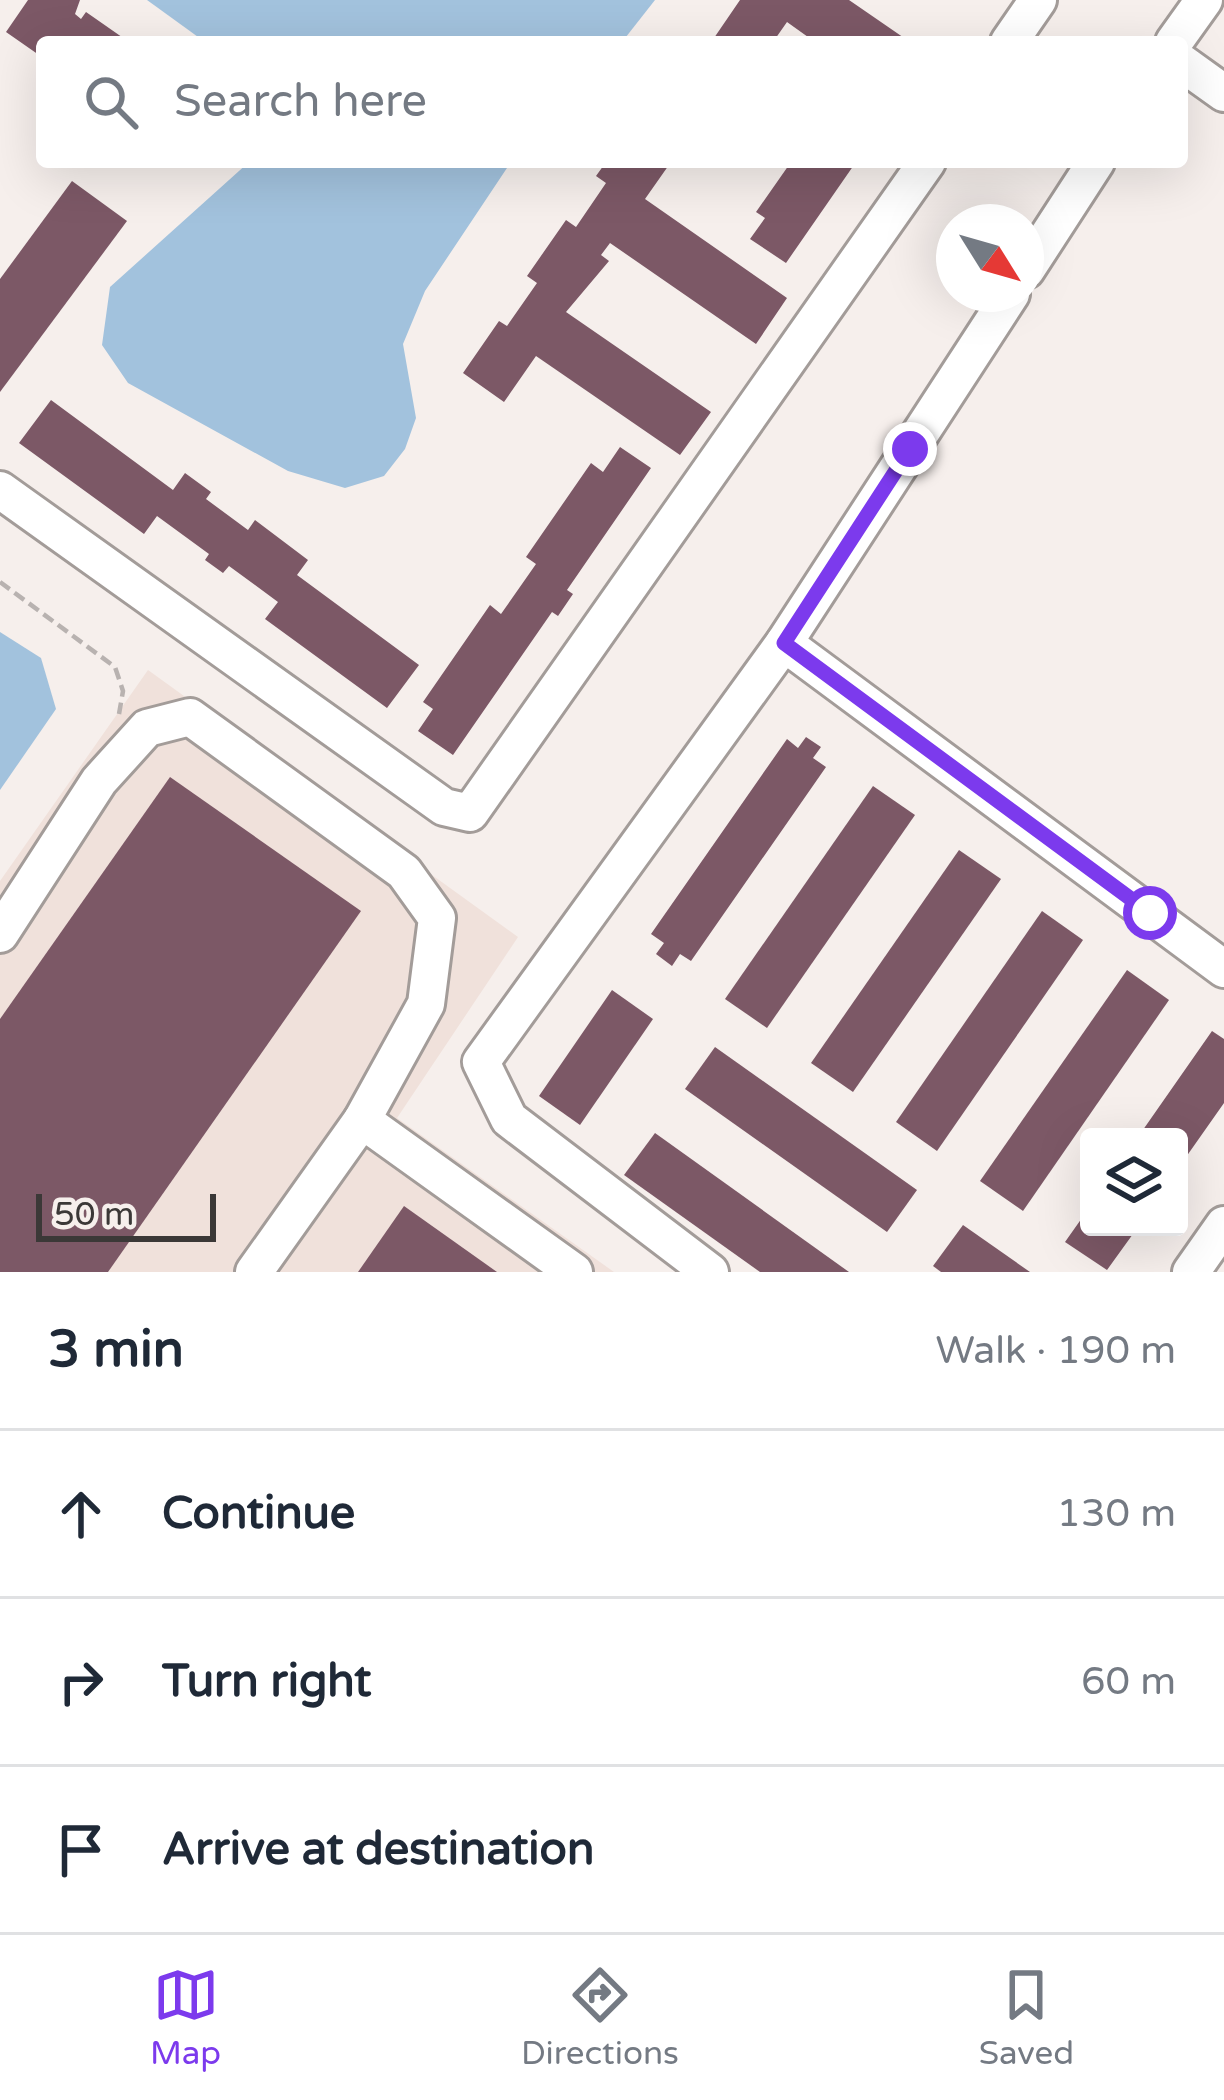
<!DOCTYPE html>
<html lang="en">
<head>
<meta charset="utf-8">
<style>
	body { margin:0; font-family:"Varela Round",sans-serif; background:#f6f6f7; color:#1f2937 }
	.controls { position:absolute; right:36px; bottom:36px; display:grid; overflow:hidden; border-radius:12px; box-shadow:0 12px 48px #0002 }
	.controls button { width:108px; height:108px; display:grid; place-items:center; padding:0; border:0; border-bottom:3px solid #e0e1e3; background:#fff; color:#1f2937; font:60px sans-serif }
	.compass { position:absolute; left:936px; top:204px; width:108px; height:108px; border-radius:50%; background:#fff; box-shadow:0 12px 48px #0002; rotate:127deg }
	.scale { position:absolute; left:36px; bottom:30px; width:180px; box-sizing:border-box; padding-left:12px; border:6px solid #3b3837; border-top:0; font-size:33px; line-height:42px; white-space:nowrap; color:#3b3837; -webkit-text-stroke:9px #f6efec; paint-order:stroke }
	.stop { position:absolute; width:36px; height:36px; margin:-27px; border:9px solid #7c3aed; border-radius:50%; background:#fff }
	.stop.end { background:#7c3aed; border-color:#fff; box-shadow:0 3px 12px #0008 }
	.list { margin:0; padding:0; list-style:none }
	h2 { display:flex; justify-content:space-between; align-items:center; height:156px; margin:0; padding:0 48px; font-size:51px }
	h2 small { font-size:39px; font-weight:400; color:#747a83 }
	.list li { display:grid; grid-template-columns:78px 1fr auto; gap:36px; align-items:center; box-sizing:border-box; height:168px; padding:0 48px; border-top:3px solid #e0e1e3 }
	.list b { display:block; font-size:45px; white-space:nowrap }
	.list em { font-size:39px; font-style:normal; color:#747a83 }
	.icon { flex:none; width:66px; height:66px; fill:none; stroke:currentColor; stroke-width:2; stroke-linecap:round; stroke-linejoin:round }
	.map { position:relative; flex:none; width:1224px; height:1272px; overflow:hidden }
	.search { position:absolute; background:#fff; box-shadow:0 12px 48px #0002; left:36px; right:36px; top:36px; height:132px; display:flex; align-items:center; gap:30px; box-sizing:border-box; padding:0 42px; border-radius:12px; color:#747a83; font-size:45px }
	.sheet { height:660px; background:#fff }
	nav { display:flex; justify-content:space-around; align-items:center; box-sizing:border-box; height:168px; border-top:3px solid #e0e1e3; background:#fff; font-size:33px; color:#747a83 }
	nav a { display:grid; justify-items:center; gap:6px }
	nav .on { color:#7c3aed }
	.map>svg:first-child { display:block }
	.built { fill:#f0e1db }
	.water { fill:#a2c2dd }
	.building { fill:#7c5866 }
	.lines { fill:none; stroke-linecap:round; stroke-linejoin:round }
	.minor-casing { stroke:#a39c99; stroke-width:42 }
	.path { stroke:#b8b2b0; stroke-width:4.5; stroke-dasharray:12 6; stroke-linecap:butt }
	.minor { stroke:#fff; stroke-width:36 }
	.route { stroke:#7c3aed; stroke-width:15 }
</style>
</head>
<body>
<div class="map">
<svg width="1224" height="1272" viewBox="0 0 1224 1272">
	<rect width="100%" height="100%" fill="#f6efec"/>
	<path class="built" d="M148,670L518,937L397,1118L614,1272H0V881Z"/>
	<g class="water">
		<path d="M147,0H655L622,42H205Z"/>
		<path d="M249,162H511L425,291L403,344L416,418L405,449L384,476L345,488L288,471L128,383L102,345L110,287Z"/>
		<path d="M0,632L41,658L56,709L0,790Z"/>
	</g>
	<g class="building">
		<path d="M28,0H80L75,14L81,19L86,12L129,42H42L39,55L6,32Z"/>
		<path d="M740,0H849L910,42H815L787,22L773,42H720L714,38Z"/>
		<path d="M606,162H671L645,199L787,298L756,344L610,243L601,255L609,261L566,312L711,412L680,455L536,356L504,402L463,373L499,321L507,326L537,283L527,276L566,220L576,227L606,183L596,176Z"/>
		<path d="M791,162H856L786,263L750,239L765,218L756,212Z"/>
		<path d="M72,181L127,221L0,392V279Z"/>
		<path d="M51,400L173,490L185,473L211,492L206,499L248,530L255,520L308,560L297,575L419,665L387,708L265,619L278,602L229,566L223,573L205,560L209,554L157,516L144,534L19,443Z"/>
		<path d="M620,447L651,468L567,590L573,594L558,616L552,612L453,755L418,731L433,709L423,702L490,605L501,614L536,564L526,557L591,463L603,472Z"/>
		<path d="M806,737L821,747L813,758L826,767L691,961L680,954L672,966L656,954L664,943L651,934L787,739L798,748Z"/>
		<path d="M170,777L361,911L108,1272H0V1019Z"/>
		<path d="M873,786L915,815L767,1028L725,999Z"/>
		<path d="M959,850L1001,879L853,1092L811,1063Z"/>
		<path d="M1042,911L1083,940L937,1151L896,1122Z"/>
		<path d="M1127,970L1169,1000L1023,1211L980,1181Z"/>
		<path d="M612,990L653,1019L580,1125L539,1096Z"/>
		<path d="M1212,1031L1224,1039V1103L1179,1167V1137H1138Z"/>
		<path d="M715,1047L917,1190L887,1232L685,1089Z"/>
		<path d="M655,1133L849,1272H760L624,1175Z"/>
		<path d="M404,1206L497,1272H358Z"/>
		<path d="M1089,1208V1227H1138L1107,1270L1065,1242Z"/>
		<path d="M963,1225L1030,1272H941L933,1266Z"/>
	</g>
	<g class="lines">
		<defs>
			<g id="minor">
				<path d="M1009,42L1038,0"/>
				<path d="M1174,42L1204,0"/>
				<path d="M1182,63L1224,93"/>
				<path d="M1026,270L1096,162"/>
				<path d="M0,490L444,807L470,813L927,162"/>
				<path d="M784,643L1224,969"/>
				<path d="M0,934L99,781L147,728L190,717L404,872L437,918L426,1004L362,1120L574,1272"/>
				<path d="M254,1272L362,1120"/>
				<path d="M710,1272L509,1119L481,1062L784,643L1011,294"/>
				<path d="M1191,1272L1224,1225"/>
			</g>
		</defs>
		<use href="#minor" class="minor-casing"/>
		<path class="path" d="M0,582L115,667L123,691L119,714"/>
		<use href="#minor" class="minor"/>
	</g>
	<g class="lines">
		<path class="route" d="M910,449L784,643L1150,913"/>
	</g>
</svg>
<div class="controls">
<button><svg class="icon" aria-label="layers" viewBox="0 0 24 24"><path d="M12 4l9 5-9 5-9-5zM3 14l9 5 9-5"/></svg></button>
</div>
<svg class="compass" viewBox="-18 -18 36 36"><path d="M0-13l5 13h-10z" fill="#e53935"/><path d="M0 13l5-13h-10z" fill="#747a83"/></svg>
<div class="scale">50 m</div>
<div class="stop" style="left:1150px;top:913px"></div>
<div class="stop end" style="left:910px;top:449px"></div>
<div class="search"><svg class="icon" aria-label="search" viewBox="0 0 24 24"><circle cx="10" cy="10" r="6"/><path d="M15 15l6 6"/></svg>Search here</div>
</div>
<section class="sheet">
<h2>3 min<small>Walk · 190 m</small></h2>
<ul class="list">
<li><svg class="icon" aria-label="ahead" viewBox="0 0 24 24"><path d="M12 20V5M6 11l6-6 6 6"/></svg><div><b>Continue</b></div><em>130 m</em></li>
<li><svg class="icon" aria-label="right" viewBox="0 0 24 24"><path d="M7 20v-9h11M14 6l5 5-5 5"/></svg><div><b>Turn right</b></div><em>60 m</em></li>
<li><svg class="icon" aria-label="arrive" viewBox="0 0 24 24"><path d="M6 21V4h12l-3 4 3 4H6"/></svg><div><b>Arrive at destination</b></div></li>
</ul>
</section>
<nav>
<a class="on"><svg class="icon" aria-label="map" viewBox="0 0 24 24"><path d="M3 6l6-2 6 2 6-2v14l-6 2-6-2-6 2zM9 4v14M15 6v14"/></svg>Map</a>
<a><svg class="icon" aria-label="directions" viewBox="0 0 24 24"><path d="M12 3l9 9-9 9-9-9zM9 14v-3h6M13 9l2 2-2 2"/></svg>Directions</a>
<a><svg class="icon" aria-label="saved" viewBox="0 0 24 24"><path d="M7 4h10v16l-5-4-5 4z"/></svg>Saved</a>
</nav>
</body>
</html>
